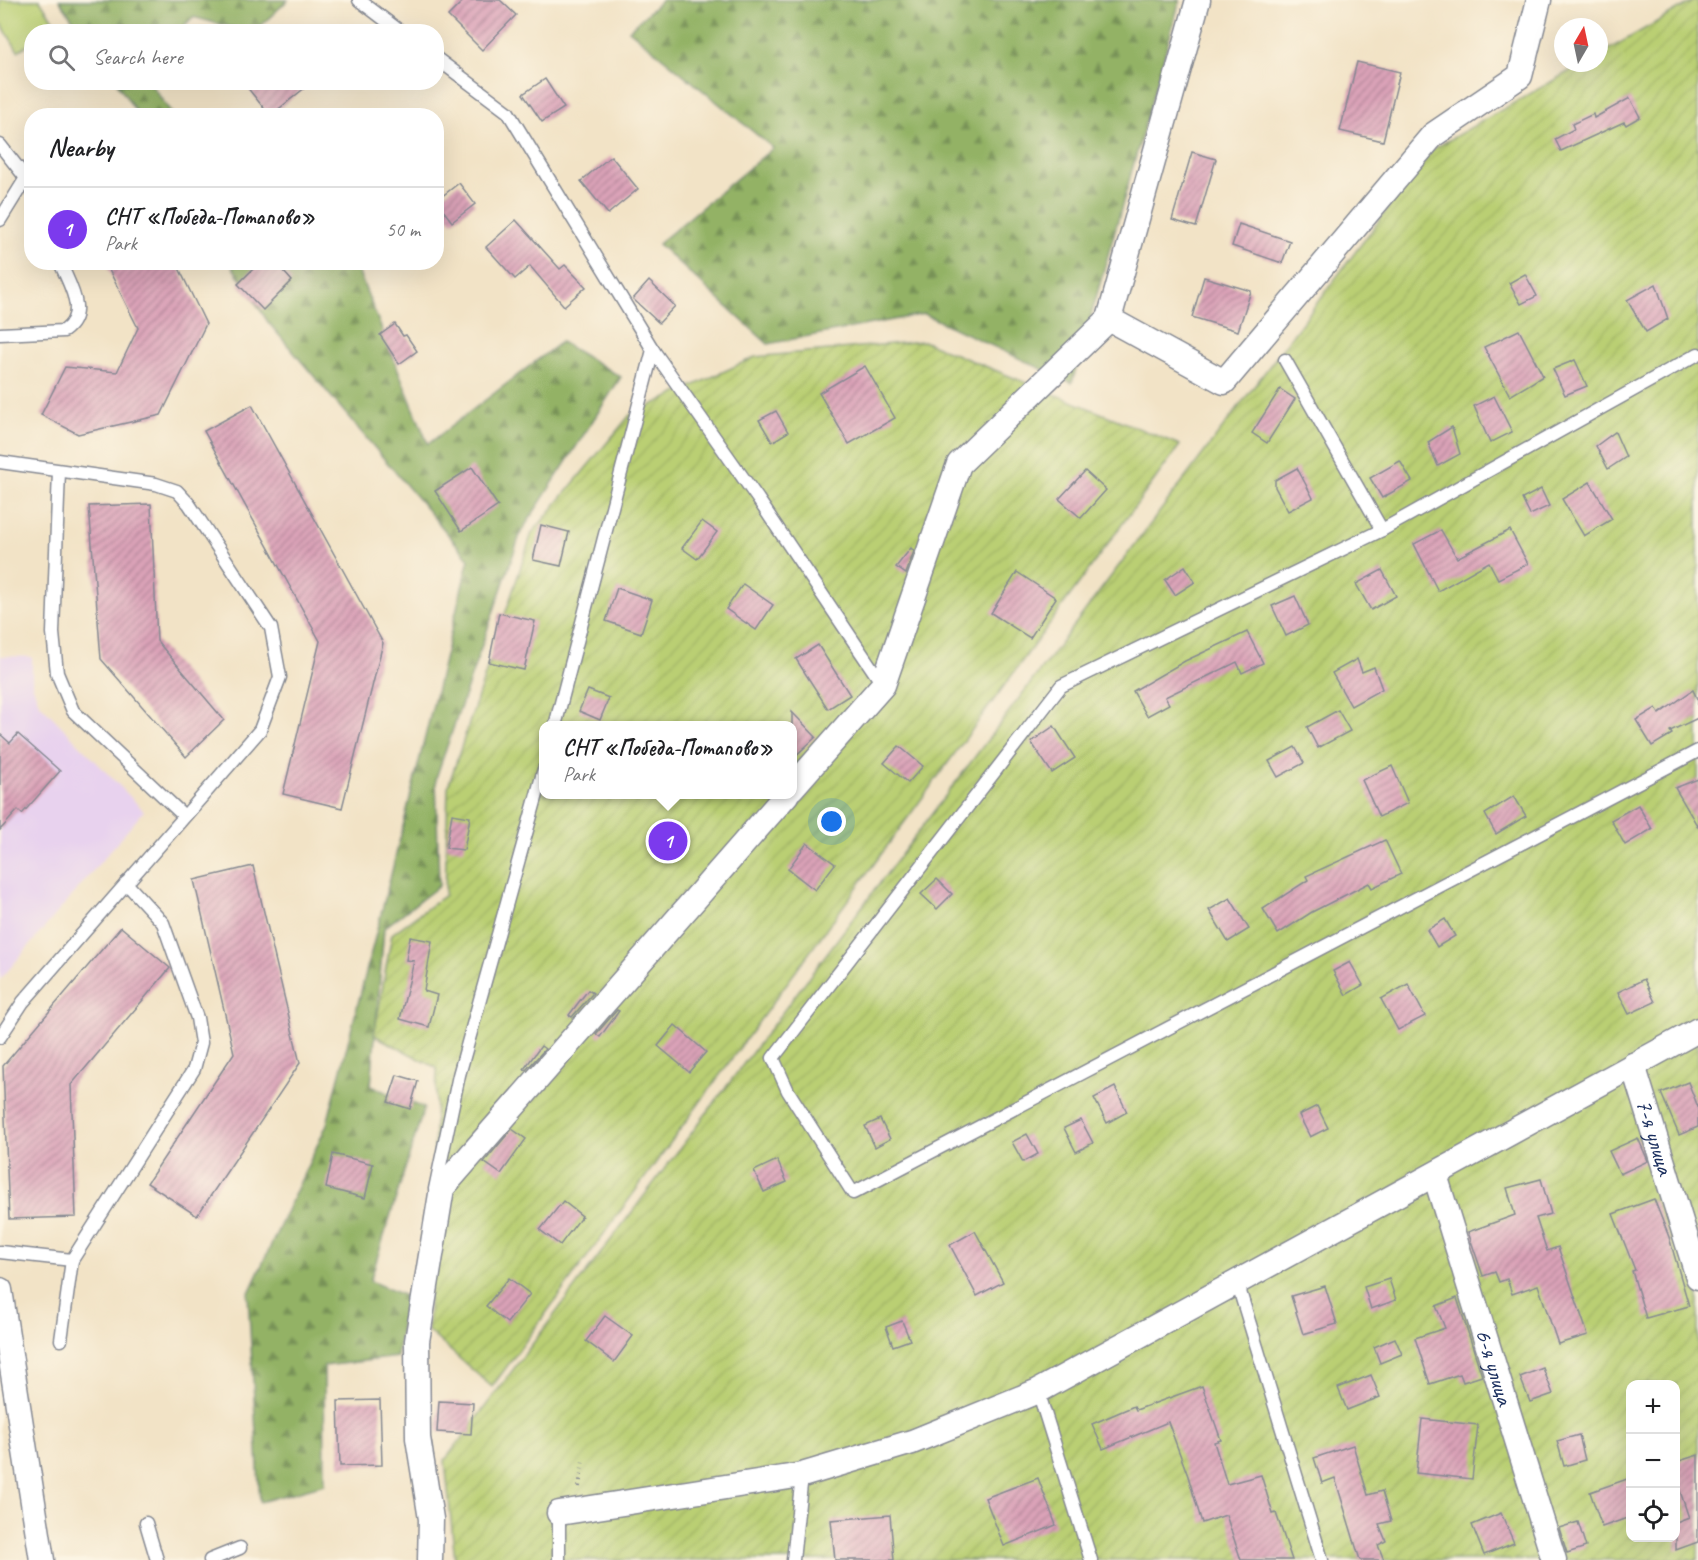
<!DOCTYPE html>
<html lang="en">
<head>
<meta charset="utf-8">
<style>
	body { margin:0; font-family:Caveat,sans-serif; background:#f6f6f6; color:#202124 }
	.controls { position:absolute; right:18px; bottom:18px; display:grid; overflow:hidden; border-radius:12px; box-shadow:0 6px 24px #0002 }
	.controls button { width:54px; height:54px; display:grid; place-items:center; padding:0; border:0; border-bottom:2px solid #e0e0e0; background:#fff; color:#202124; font:30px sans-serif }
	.compass { position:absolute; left:1554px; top:18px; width:54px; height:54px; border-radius:50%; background:#fff; box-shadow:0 6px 24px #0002; rotate:9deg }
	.you { position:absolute; left:832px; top:822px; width:21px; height:21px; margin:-15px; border:4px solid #fff; border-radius:50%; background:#1a73e8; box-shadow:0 0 0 9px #1a73e833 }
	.badge { display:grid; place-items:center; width:39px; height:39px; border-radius:50%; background:#7c3aed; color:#fff; font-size:20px; font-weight:700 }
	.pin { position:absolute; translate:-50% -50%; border:3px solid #fff; box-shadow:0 2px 6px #0006 }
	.popup { position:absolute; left:539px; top:721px; width:258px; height:78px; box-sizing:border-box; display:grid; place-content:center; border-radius:12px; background:#fff; filter:drop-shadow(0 2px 4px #0005); font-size:20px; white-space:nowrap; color:#757577 }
	.popup b { font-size:22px; color:#202124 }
	.popup::after { content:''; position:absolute; left:50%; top:100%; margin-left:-12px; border:12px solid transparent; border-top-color:#fff }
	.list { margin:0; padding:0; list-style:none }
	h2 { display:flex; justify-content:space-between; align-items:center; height:78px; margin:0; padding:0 24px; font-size:26px }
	h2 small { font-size:20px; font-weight:400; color:#757577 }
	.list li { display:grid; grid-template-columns:39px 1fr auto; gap:18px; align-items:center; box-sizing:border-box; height:84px; padding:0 24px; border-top:2px solid #e0e0e0 }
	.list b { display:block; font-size:22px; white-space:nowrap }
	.list p { margin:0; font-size:20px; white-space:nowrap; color:#757577 }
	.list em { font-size:20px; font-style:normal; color:#757577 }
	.icon { flex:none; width:33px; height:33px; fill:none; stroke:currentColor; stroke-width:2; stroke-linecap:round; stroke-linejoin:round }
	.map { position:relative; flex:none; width:1698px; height:1560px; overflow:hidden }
	.search { position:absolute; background:#fff; box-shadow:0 6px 24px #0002; left:24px; top:24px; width:420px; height:66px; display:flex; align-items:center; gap:15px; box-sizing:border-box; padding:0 21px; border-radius:24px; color:#757577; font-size:22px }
	.panel { position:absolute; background:#fff; box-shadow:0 6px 24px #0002; left:24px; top:108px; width:420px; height:162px; border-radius:24px }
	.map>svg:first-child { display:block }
	.built { fill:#e8d2ee }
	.forest { fill:url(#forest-firs); stroke:#577062; stroke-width:1.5 }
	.garden { fill:url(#garden-furrows); stroke:#6a7f68; stroke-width:1.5; fill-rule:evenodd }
	.pitch { fill:#bacf73; stroke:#6a7f68; stroke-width:1.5 }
	.building { fill:url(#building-hatch) }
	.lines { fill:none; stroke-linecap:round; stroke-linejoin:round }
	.service-casing { stroke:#868992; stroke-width:15 }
	.minor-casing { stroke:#868992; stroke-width:27 }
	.path { stroke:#868992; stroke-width:4; stroke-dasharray:1.5 4.5; stroke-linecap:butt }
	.service { stroke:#fff; stroke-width:12 }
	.minor { stroke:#fff; stroke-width:24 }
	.labels { text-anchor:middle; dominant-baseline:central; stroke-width:5; stroke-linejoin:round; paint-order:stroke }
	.street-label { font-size:24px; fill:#1b2f5e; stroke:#fcf5e5 }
</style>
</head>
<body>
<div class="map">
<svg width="1698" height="1560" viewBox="0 0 1698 1560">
	<defs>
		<pattern id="forest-firs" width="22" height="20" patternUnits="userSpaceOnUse" patternTransform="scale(1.5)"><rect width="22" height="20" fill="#93b265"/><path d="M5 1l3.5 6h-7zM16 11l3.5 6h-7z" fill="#779156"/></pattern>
		<pattern id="garden-furrows" width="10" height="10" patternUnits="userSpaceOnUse" patternTransform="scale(1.5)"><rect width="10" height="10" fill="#bacf73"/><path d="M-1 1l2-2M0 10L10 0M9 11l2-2" fill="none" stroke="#9fb266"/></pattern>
		<pattern id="building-hatch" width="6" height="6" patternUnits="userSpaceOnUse" patternTransform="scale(1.5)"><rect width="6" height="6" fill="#dba3b8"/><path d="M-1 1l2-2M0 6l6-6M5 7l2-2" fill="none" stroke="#b18599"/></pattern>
	</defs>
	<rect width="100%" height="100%" fill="#fcf5e5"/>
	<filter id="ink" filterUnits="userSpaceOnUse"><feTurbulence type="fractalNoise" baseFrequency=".0167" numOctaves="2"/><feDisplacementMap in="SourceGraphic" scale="12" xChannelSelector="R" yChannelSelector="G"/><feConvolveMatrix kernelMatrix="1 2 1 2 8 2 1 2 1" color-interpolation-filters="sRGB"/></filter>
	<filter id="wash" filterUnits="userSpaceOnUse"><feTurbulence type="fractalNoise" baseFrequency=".008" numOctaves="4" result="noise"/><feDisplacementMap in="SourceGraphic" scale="24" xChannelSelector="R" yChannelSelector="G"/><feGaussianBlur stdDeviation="1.35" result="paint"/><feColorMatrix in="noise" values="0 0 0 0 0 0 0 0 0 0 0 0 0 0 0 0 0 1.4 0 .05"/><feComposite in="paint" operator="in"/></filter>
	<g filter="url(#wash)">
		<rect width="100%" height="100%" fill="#f2e3c6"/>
		<path class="built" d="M0,656L32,657V684L39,703L144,811L0,980Z"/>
		<g class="forest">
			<path d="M59,0H288L254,32L245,31L193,17L179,31H81Z"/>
			<path d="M662,0H1180L1072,383L924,314L768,344L658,244L773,148L629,30Z"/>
			<path d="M117,83H150L173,115H138Z"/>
			<path d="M230,263H355L428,444L561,342L621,377L521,532L436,778L439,886L384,928L371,1086L424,1108L370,1281L405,1296L397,1357L324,1366L325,1484L260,1502L248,1295L327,1124L390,879L469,559L268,322Z"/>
		</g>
		<g class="garden">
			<path d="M1695,0H1698V1560H455L445,1460L1433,149L1584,63H1599V55ZM1630,1384H1676V1538H1630Z"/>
			<path d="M923,341L1180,445L492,1387L428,1331L437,1068L374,1035L392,934L445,895L448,787L532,533L630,415L755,357ZM544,726H792V794H544Z"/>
		</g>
		<path class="pitch" d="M0,0H40L57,26L49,31L32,32L31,43L18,51L0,22Z"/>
		<g id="blocks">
			<g class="building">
				<path d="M464,0H500L516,15L482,50L448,16Z"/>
				<path d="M1357,62L1400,72L1383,141L1340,131Z"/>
				<path d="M545,79L564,108L542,122L523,94Z"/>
				<path d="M243,82H312L270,116Z"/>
				<path d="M1630,98L1640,117L1626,125L1624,122L1561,151L1555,139L1574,129L1572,124L1593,114L1594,118Z"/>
				<path d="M1192,152L1216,159L1196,227L1172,220Z"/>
				<path d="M611,156L638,189L608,214L581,181Z"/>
				<path d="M459,183L475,204L452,222L436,201Z"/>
				<path d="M516,220L560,269L565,265L586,287L564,306L530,266L515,279L486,247Z"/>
				<path d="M1239,224L1290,241L1282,263L1232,246Z"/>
				<path d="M105,262H176L206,324L161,415L78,434L41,415L65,367L117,372L138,328Z"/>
				<path d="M260,262H275L292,281L263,310L238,284Z"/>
				<path d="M1525,274L1537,296L1521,304L1509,283Z"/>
				<path d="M1204,277L1251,291L1238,331L1192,317Z"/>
				<path d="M649,281L675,306L659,323L633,299Z"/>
				<path d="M1656,284L1668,319L1646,332L1627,300Z"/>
				<path d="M395,324L403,336L406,335L417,351L399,364L380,335Z"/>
				<path d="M1519,330L1543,376L1510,396L1484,347Z"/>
				<path d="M1575,360L1587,386L1565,395L1553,369Z"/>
				<path d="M865,366L895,418L849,444L819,393Z"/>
				<path d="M1280,389L1295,399L1267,443L1252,433Z"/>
				<path d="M1494,396L1512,432L1490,443L1474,406Z"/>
				<path d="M252,405L383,643L342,808L283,794L320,641L204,431Z"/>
				<path d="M776,411L788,432L772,442L759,420Z"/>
				<path d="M1452,427L1460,454L1438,466L1428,442Z"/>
				<path d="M1615,432L1626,457L1608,469L1596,446Z"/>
				<path d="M1400,461L1412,481L1382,498L1370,478Z"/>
				<path d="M472,467L498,506L461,531L435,491Z"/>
				<path d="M1297,468L1313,498L1288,511L1275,487V480Z"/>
				<path d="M1085,471L1106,490L1081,518L1059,499Z"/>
				<path d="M1590,482L1612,519L1584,536L1562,499Z"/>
				<path d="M1541,489L1549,506L1530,515L1522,499Z"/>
				<path d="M151,504L157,641L224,720L186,757L101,659L89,506Z"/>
				<path d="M702,521L717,532L697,559L682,548Z"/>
				<path d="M541,525L569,532L561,566L533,560Z"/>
				<path d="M1441,530L1457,558L1510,530L1528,564L1498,579L1489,562L1438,591L1414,544Z"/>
				<path d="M911,548L914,551L906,574L896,567Z"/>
				<path d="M1185,566L1195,582L1175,595L1165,580Z"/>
				<path d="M1382,570L1396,596L1371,610L1356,584Z"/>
				<path d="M1017,572L1056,598L1030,638L991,613Z"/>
				<path d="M743,584L773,605L756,630L726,609Z"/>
				<path d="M617,588L652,600L641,633L606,621Z"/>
				<path d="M1295,596L1308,625L1286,636L1272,606Z"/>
				<path d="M499,613L535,621L524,670L489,662Z"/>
				<path d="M1247,632L1263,663L1242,673L1237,662L1165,697L1169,704L1147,716L1133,691L1185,661Z"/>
				<path d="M818,645L850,695L828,709L796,659Z"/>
				<path d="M1357,659L1362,672L1374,667L1382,689L1351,706L1332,673Z"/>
				<path d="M588,690L609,698L600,720L579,711Z"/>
				<path d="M1693,690L1698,701V718L1670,731L1672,734L1652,746L1636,720L1656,708L1659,714Z"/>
				<path d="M1338,710L1350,731L1318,748L1307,727Z"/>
				<path d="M792,712L816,737L792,759Z"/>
				<path d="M1054,726L1075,758L1052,773L1031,742Z"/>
				<path d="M0,734L10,743L18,734L60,771L22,814L18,810L0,830Z"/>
				<path d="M899,746L923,766L908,783L884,763Z"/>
				<path d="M1295,747L1304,763L1278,777L1269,761Z"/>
				<path d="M1392,766L1408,803L1379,817L1362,780Z"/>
				<path d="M1698,779V827L1675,788Z"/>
				<path d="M1514,796L1526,816L1496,834L1485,814Z"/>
				<path d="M1638,805L1652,829L1625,845L1611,820Z"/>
				<path d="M452,814L470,817L464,850L446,848Z"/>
				<path d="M1385,840L1401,874L1372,888L1369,883L1312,912L1278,934L1263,909L1308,880L1306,876Z"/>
				<path d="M807,843L835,864L815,890L788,869Z"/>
				<path d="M253,866L300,1063L197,1216L147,1183L234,1053L194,880Z"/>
				<path d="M937,879L952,894L937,909L921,894Z"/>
				<path d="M1230,898L1249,929L1228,942L1209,910Z"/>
				<path d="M1445,919L1455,936L1437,947L1427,930Z"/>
				<path d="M121,927L170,968L71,1085L76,1217L9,1219L3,1066Z"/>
				<path d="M410,937L432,941L424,991L437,995L429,1027L400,1019L414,961L406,960Z"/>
				<path d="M1350,962L1363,985L1346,995L1333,971Z"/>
				<path d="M1644,979L1655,1002L1629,1014L1618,992Z"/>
				<path d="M1408,984L1425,1016L1398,1030L1381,999Z"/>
				<path d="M588,990L593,993L572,1017L569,1015Z"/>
				<path d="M617,1010L619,1011L600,1037L596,1034Z"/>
				<path d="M675,1025L706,1052L689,1072L658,1046Z"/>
				<path d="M541,1046L545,1049L526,1070L524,1069Z"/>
				<path d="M397,1075L418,1081L410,1109L388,1102Z"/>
				<path d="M1688,1082L1698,1107V1127L1679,1135L1661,1093Z"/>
				<path d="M1115,1087L1127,1112L1107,1123L1094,1098Z"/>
				<path d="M1317,1106L1328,1128L1310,1137L1299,1115Z"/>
				<path d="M880,1119L890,1139L875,1147L865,1126Z"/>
				<path d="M1081,1120L1093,1143L1076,1152L1064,1128Z"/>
				<path d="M512,1129L526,1139L501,1174L484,1162Z"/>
				<path d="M1027,1134L1038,1154L1023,1162L1012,1142Z"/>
				<path d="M1638,1138L1648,1161L1620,1174L1609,1151Z"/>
				<path d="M333,1154L373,1164L365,1198L326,1188Z"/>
				<path d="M777,1160L787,1182L764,1192L754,1171Z"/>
				<path d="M1541,1179L1551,1214L1536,1218L1547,1251L1558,1247L1588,1335L1558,1344L1538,1285L1512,1294L1507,1279L1499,1282L1495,1272L1483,1276L1468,1232L1515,1215L1507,1188Z"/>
				<path d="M1654,1199L1669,1237L1689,1306L1646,1318L1632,1271L1635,1270L1613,1214Z"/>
				<path d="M563,1201L582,1216L560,1245L540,1230Z"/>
				<path d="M975,1231L1003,1282L977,1296L950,1245Z"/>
				<path d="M509,1278L530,1294L507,1323L486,1306Z"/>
				<path d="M1389,1279L1396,1300L1371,1309L1364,1287Z"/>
				<path d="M1325,1286L1337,1324L1303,1334L1291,1296Z"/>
				<path d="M1457,1298L1482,1376L1463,1382L1460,1374L1430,1384L1415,1338L1445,1328L1436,1306Z"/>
				<path d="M605,1316L633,1336L614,1362L586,1341Z"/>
				<path d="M902,1321L910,1340L893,1346L886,1327Z"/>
				<path d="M1395,1338L1402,1354L1380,1363L1374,1347Z"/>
				<path d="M1543,1368L1553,1394L1530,1402L1520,1377Z"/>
				<path d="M1371,1375L1380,1397L1347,1410L1338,1388Z"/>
				<path d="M1202,1386L1221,1440L1214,1442L1227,1484L1261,1475L1273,1514L1276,1513L1292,1560H1241L1226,1515L1202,1523L1188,1476L1168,1422L1103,1449L1092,1424L1134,1406L1136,1410Z"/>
				<path d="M380,1400L382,1465L340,1466L338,1401Z"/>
				<path d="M439,1401L473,1403L471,1434L437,1432Z"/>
				<path d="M1422,1419L1478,1425L1472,1479L1416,1473Z"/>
				<path d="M1579,1435L1585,1460L1564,1466L1557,1441Z"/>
				<path d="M1353,1445L1368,1495L1382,1491L1391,1521L1379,1524L1386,1541L1378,1545L1384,1560H1360L1335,1478L1322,1483L1314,1458Z"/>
				<path d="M1698,1455V1542L1676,1550V1523L1689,1518L1676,1479V1462Z"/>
				<path d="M1038,1478L1056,1525L1004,1546L985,1498Z"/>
				<path d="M1630,1478V1517L1602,1527L1590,1492Z"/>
				<path d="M1501,1513L1514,1543L1484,1555L1472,1525Z"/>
				<path d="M890,1515L894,1560H835L831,1520Z"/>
				<path d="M1578,1522L1586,1547L1567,1553L1559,1528Z"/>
			</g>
		</g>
	</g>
	<g filter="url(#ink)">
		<use href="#blocks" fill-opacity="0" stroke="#868992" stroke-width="1.5"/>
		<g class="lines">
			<defs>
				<g id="service">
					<path d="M359,0L401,32"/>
					<path d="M436,58L508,112L653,350L758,499L883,685"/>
					<path d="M0,145L26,178L32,192"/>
					<path d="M0,220L26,178"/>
					<path d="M0,334L64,331C89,313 69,285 60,262"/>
					<path d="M1698,354L1382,530L1061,686L773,1058L788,1091L853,1193L1698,751"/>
					<path d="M1285,360L1382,530"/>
					<path d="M0,462L156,484L177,491L189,504L271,628L280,677L260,730L23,1002L0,1037"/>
					<path d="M59,471L53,633L57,673L73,711L184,816"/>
					<path d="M555,726L653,350"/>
					<path d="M435,1189L459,1075L544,769"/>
					<path d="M0,1252L72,1260"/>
					<path d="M1237,1282L1322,1560"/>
					<path d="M61,1340L72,1260L194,1069L201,1043L197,1018L163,923L126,883"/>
					<path d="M1038,1391L1091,1560"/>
					<path d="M559,1513V1560"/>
					<path d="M146,1523L157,1560"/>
					<path d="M210,1560L240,1548"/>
					<path d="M793,1560L802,1475"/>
				</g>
				<g id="minor">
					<path d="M1198,0L1109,319L1224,382L1433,135L1520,76L1539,0"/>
					<path d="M792,788L883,685L959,464L1109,319"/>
					<path id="s1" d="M1633,1065L1698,1277"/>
					<path id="s2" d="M1435,1175L1554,1560"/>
					<path d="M0,1290L42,1560"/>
					<path d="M559,1513L802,1475L912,1442L1038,1391L1698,1030"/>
					<path d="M430,1560L431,1519L418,1438L417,1341L442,1188L787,794"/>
				</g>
			</defs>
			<use href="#service" class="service-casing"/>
			<use href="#minor" class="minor-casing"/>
			<path class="path" d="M579,1487L583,1460"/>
			<use href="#service" class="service"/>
			<use href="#minor" class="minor"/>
		</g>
	</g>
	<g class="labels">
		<g class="street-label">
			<text stroke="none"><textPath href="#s1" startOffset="75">7-я улица</textPath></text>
			<text stroke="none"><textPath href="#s2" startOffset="201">6-я улица</textPath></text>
		</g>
	</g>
</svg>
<div class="controls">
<button>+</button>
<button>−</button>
<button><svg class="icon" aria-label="locate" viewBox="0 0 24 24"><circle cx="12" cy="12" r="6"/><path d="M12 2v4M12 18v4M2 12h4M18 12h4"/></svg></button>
</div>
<svg class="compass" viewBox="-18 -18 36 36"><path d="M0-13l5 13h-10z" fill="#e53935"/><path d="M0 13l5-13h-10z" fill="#757577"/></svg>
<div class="you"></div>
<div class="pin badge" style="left:668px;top:841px">1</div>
<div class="popup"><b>СНТ «Победа-Потапово»</b>Park</div>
<div class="search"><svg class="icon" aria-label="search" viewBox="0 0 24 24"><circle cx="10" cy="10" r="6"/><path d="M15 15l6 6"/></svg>Search here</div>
<section class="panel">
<h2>Nearby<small></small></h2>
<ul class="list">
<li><span class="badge">1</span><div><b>СНТ «Победа-Потапово»</b><p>Park</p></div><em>50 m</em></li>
</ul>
</section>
</div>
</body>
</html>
